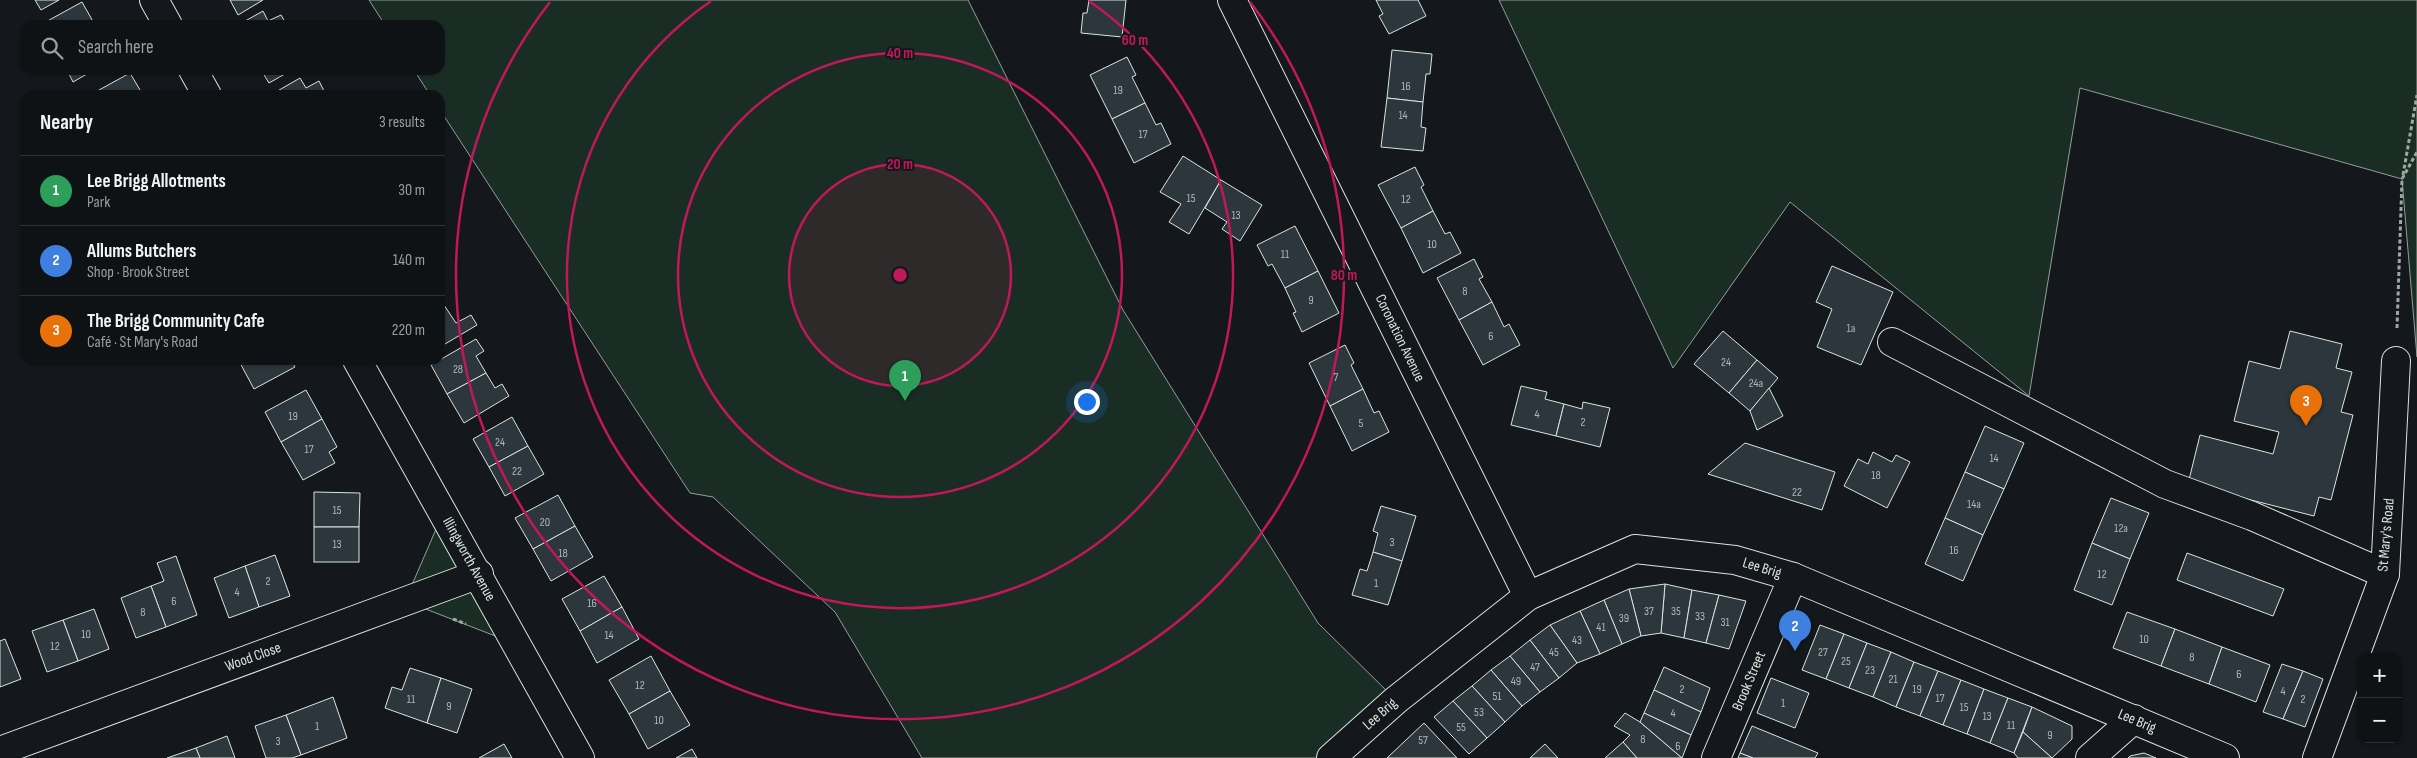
<!DOCTYPE html>
<html lang="en">
<head>
<meta charset="utf-8">
<style>
	body { margin:0; font-family:"Sofia Sans Condensed",sans-serif; background:#181b1e; color:#f1f3f6 }
	.controls { position:absolute; right:15px; bottom:15px; display:grid; overflow:hidden; border-radius:10px; box-shadow:0 1px 4px #0004 }
	.controls button { width:45px; height:45px; display:grid; place-items:center; padding:0; border:0; border-bottom:1px solid #2f3234; background:#0f1215; color:#f1f3f6; font:25px sans-serif }
	.you { position:absolute; left:1086px; top:401px; width:18px; height:18px; margin:-12px; border:4px solid #fff; border-radius:50%; background:#1a73e8; box-shadow:0 0 0 8px #1a73e833 }
	.badge { display:grid; place-items:center; width:32px; height:32px; border-radius:50%; background:#d93025; color:#fff; font-size:16px; font-weight:700 }
	.pin { position:absolute; translate:-50% -41px; filter:drop-shadow(0 1px 2px #0008) }
	.pin::after { content:''; position:absolute; top:26px; width:18px; height:15px; background:inherit; clip-path:polygon(0 0,100% 0,50% 100%) }
	.list { margin:0; padding:0; list-style:none }
	h2 { display:flex; justify-content:space-between; align-items:center; height:65px; margin:0; padding:0 20px; font-size:21px }
	h2 small { font-size:16px; font-weight:400; color:#9b9ea0 }
	.list li { display:grid; grid-template-columns:32px 1fr auto; gap:15px; align-items:center; box-sizing:border-box; height:70px; padding:0 20px; border-top:1px solid #2f3234 }
	.list b { display:block; font-size:19px; white-space:nowrap }
	.list p { margin:0; font-size:16px; white-space:nowrap; color:#9b9ea0 }
	.list em { font-size:16px; font-style:normal; color:#9b9ea0 }
	.icon { flex:none; width:28px; height:28px; fill:none; stroke:currentColor; stroke-width:2; stroke-linecap:round; stroke-linejoin:round }
	.map { position:relative; flex:none; width:2417px; height:758px; overflow:hidden }
	.search { position:absolute; background:#0f1215; box-shadow:0 1px 4px #0004; left:20px; top:20px; width:425px; height:55px; display:flex; align-items:center; gap:12px; box-sizing:border-box; padding:0 18px; border-radius:15px; color:#9b9ea0; font-size:19px }
	.panel { position:absolute; background:#0f1215; box-shadow:0 1px 4px #0004; left:20px; top:90px; width:425px; height:275px; border-radius:15px }
	.map>svg:first-child { display:block }
	.green { fill:#1a2d24; stroke:#939e99 }
	.building { fill:#2c363c; stroke:#d8e6dc }
	.lines { fill:none; stroke-linecap:round; stroke-linejoin:round }
	.minor-casing { stroke:#d8e6dc; stroke-width:30 }
	.path { stroke:#9da8a2; stroke-width:3; stroke-dasharray:4 2.5; stroke-linecap:butt }
	.minor { stroke:#14181c; stroke-width:28 }
	.ring { fill:none; stroke:#c2185b; stroke-width:2.5 }
	.labels { text-anchor:middle; dominant-baseline:central; stroke-width:4; stroke-linejoin:round; paint-order:stroke }
	.number-label { font-size:12px; fill:#adbab4 }
	.street-label { font-size:15px; fill:#d8e6dc; stroke:#14181c }
	.centre { fill:#c2185b; stroke:#14181c; stroke-width:2.5 }
	.ring-label { font-size:15px; text-anchor:middle; font-weight:bold; fill:#c2185b; stroke:#14181c; stroke-width:4; stroke-linejoin:round; paint-order:stroke }
</style>
</head>
<body>
<div class="map">
<svg width="2417" height="758" viewBox="0 0 2417 758">
	<rect width="100%" height="100%" fill="#14181c"/>
	<g class="green">
		<path d="M369,0H968L1123,310L1318,623L1396,700L1331,758H922L835,612L713,497L690,493L440,110V95H430L414,70H440V25H385Z"/>
		<path d="M1499,0H2417V357L2402,179L2080,88L2029,396L1790,202L1673,368Z"/>
		<path d="M443,513L516,644L405,601Z"/>
	</g>
	<g class="building">
		<path d="M35,0H59L41,10Z"/>
		<path d="M230,0H263L238,15Z"/>
		<path d="M1089,0H1126L1122,37L1081,33L1083,13H1087Z"/>
		<path d="M1376,0H1418L1426,16L1389,34L1379,16L1383,14Z"/>
		<path d="M82,2L95,25H42V24Z"/>
		<path d="M263,11L268,21L281,15L287,25H238Z"/>
		<path d="M1392,50L1432,54L1430,74H1426L1423,102L1387,98Z"/>
		<path d="M1127,57L1136,75L1132,77L1145,103L1112,119L1090,75Z"/>
		<path d="M67,70H94L73,82Z"/>
		<path d="M261,70H292L269,83Z"/>
		<path d="M130,73L143,95H90Z"/>
		<path d="M300,78L306,88L319,81L326,95H276L274,93Z"/>
		<path d="M1387,98L1423,102L1421,127L1426,128L1423,151L1381,147Z"/>
		<path d="M1145,103L1156,125L1161,123L1171,144L1134,163L1112,119Z"/>
		<path d="M1183,156L1221,180L1189,234L1169,222L1181,204L1160,192Z"/>
		<path d="M1415,167L1424,185L1421,187L1433,211L1401,228L1378,185Z"/>
		<path d="M1221,180L1262,205L1240,241L1222,229L1227,222L1205,208Z"/>
		<path d="M1433,211L1445,234L1450,232L1461,253L1423,273L1401,228Z"/>
		<path d="M1295,226L1318,271L1285,288L1272,264L1268,266L1257,245Z"/>
		<path d="M1474,259L1483,277L1479,279L1492,302L1459,320L1437,278Z"/>
		<path d="M1832,266L1893,292L1861,365L1817,347L1832,309L1816,302Z"/>
		<path d="M1318,271L1339,313L1302,332L1293,313L1296,312L1285,288Z"/>
		<path d="M1492,302L1504,327L1509,324L1520,345L1483,365L1459,320Z"/>
		<path d="M444,305L456,323L471,315L477,325L440,347V307Z"/>
		<path d="M1723,331L1757,360L1729,393L1694,364Z"/>
		<path d="M2290,331L2342,344L2336,368L2352,372L2341,412L2353,415L2331,500L2319,497L2314,516L2188,484L2200,435L2273,454L2279,432L2234,421L2249,361L2280,369Z"/>
		<path d="M476,339L484,351L476,356L486,373L447,394L431,365Z"/>
		<path d="M1345,345L1354,363L1351,365L1363,389L1330,406L1309,363Z"/>
		<path d="M240,360H291L295,367L254,389L239,361Z"/>
		<path d="M1757,360L1778,378L1750,411L1729,393Z"/>
		<path d="M486,373L495,388L502,384L509,396L464,423L447,394Z"/>
		<path d="M1521,386L1547,392L1545,399L1564,404L1556,436L1511,425Z"/>
		<path d="M1769,388L1783,416L1757,430L1750,411Z"/>
		<path d="M1363,389L1374,413L1379,411L1389,432L1352,451L1330,406Z"/>
		<path d="M306,390L322,419L281,442L265,412Z"/>
		<path d="M1583,402L1610,408L1600,447L1556,436L1564,404L1582,409Z"/>
		<path d="M512,417L528,446L489,467L473,439Z"/>
		<path d="M322,419L337,447L329,452L335,463L303,480L281,442Z"/>
		<path d="M1985,426L2024,443L2004,489L1965,472Z"/>
		<path d="M1745,443L1835,472L1822,510L1708,474Z"/>
		<path d="M528,446L544,474L505,496L489,467Z"/>
		<path d="M1873,452L1892,462L1896,455L1910,462L1887,508L1844,486L1858,459L1868,464Z"/>
		<path d="M1965,472L2004,489L1983,535L1945,518Z"/>
		<path d="M314,492L360,493L359,527H314Z"/>
		<path d="M558,495L575,526L533,549L515,518Z"/>
		<path d="M2111,498L2149,513L2130,559L2092,543Z"/>
		<path d="M1381,506L1416,516L1402,561L1373,552L1378,533L1373,531Z"/>
		<path d="M1945,518L1983,535L1963,581L1925,564Z"/>
		<path d="M575,526L593,557L551,581L533,549Z"/>
		<rect x="314" y="527" width="45" height="35"/>
		<path d="M2092,543L2130,559L2112,605L2074,590Z"/>
		<path d="M1373,552L1402,561L1388,605L1352,595L1360,569L1367,571Z"/>
		<path d="M2187,553L2284,589L2273,616L2177,580Z"/>
		<path d="M275,555L290,596L259,607L245,566Z"/>
		<path d="M176,556L197,615L166,627L151,586L164,581L157,563Z"/>
		<path d="M245,566L259,607L229,618L214,578Z"/>
		<path d="M604,576L622,607L580,631L562,599Z"/>
		<path d="M1665,584L1692,590L1684,638L1661,633Z"/>
		<path d="M1665,584L1661,633L1641,636L1629,589Z"/>
		<path d="M151,586L166,627L136,638L121,598Z"/>
		<path d="M1629,589L1641,636L1622,644L1604,600Z"/>
		<path d="M1692,590L1719,595L1706,643L1684,638Z"/>
		<path d="M1719,595L1746,601L1729,649L1706,643Z"/>
		<path d="M1604,600L1622,644L1600,654L1580,611Z"/>
		<path d="M622,607L639,639L597,663L580,631Z"/>
		<path d="M94,609L109,649L78,661L63,620Z"/>
		<path d="M1580,611L1600,654L1577,663L1550,625Z"/>
		<path d="M2127,612L2175,629L2161,666L2113,648Z"/>
		<path d="M63,620L78,661L47,672L32,631Z"/>
		<path d="M1550,625L1577,663L1559,678L1530,640Z"/>
		<path d="M1820,625L1844,634L1826,679L1802,670Z"/>
		<path d="M2175,629L2222,647L2209,684L2161,666Z"/>
		<path d="M1844,634L1867,643L1849,688L1826,679Z"/>
		<path d="M5,639L21,679L0,687V641Z"/>
		<path d="M1530,640L1559,678L1540,692L1510,656Z"/>
		<path d="M1867,643L1891,652L1873,697L1849,688Z"/>
		<path d="M2222,647L2270,665L2256,702L2209,684Z"/>
		<path d="M1891,652L1914,662L1896,707L1873,697Z"/>
		<path d="M651,656L670,691L629,714L609,680Z"/>
		<path d="M1510,656L1540,692L1522,706L1491,670Z"/>
		<path d="M1914,662L1938,671L1920,716L1896,707Z"/>
		<path d="M2282,664L2303,671L2283,719L2263,712Z"/>
		<path d="M1664,667L1710,688L1701,712L1654,690Z"/>
		<path d="M410,668L441,678L427,723L385,708L392,687L402,690Z"/>
		<path d="M1491,670L1522,706L1505,722L1472,686Z"/>
		<path d="M1938,671L1961,680L1943,725L1920,716Z"/>
		<path d="M2303,671L2323,679L2305,727L2283,719Z"/>
		<path d="M441,678L472,689L457,733L427,723Z"/>
		<path d="M1771,678L1809,693L1795,728L1757,713Z"/>
		<path d="M1961,680L1984,689L1967,734L1943,725Z"/>
		<path d="M1472,686L1505,722L1487,738L1453,701Z"/>
		<path d="M1984,689L2008,698L1990,743L1967,734Z"/>
		<path d="M1654,690L1701,712L1691,735L1644,713Z"/>
		<path d="M670,691L690,725L648,749L629,714Z"/>
		<path d="M333,697L347,738L301,755L286,715Z"/>
		<path d="M2008,698L2032,707L2014,753L1990,743Z"/>
		<path d="M1453,701L1487,738L1469,754L1434,717Z"/>
		<path d="M2032,707L2072,726V739L2052,758L2023,732Z"/>
		<path d="M1625,713L1640,722L1682,758H1637L1623,742L1630,735L1614,726Z"/>
		<path d="M1644,713L1691,735L1682,758L1640,722Z"/>
		<path d="M286,715L301,755L292,758H266L255,726Z"/>
		<path d="M1424,723L1457,758H1387Z"/>
		<path d="M1752,726L1818,753L1815,758H1753L1740,753Z"/>
		<path d="M2023,732L2052,758H2018L2014,753Z"/>
		<path d="M227,736L235,758H200L196,748Z"/>
		<path d="M1623,742L1637,758H1605Z"/>
		<path d="M504,744L512,758H479Z"/>
		<path d="M1545,744L1558,758H1530Z"/>
		<path d="M196,748L200,758H167Z"/>
		<path d="M692,749L697,758H676Z"/>
		<path d="M1740,753L1753,758H1738Z"/>
		<path d="M2144,753L2156,758H2128L2130,756Z"/>
	</g>
	<g class="lines">
		<defs>
			<g id="minor">
				<path d="M154,0L168,25"/>
				<path d="M1232,0L1528,596"/>
				<path d="M193,70L207,95"/>
				<path d="M1892,342L2165,484L2252,516L2385,574"/>
				<path d="M357,360L580,758"/>
				<path d="M0,751L479,574"/>
				<path d="M1331,758L1396,700L1528,596L1635,549L1735,560L1793,577L2225,758"/>
				<path d="M1716,758L1793,577"/>
				<path d="M2090,758L2134,719"/>
				<path d="M2317,758L2385,574L2396,361"/>
			</g>
		</defs>
		<use href="#minor" class="minor-casing"/>
		<g class="path">
			<path d="M2403,175L2417,95"/>
			<path d="M2397,328L2402,179L2417,152"/>
			<path d="M453,619L466,624"/>
		</g>
		<use href="#minor" class="minor"/>
	</g>
	<circle cx="900" cy="275" r="111" fill="#c2185b" fill-opacity=".12"/>
	<g class="ring">
		<circle cx="900" cy="275" r="111"/>
		<circle cx="900" cy="275" r="222"/>
		<path d="M1089 1A333 333 0 1 1 711 1"/>
		<path d="M1250 2A444 444 0 1 1 550 2"/>
	</g>
	<g class="labels">
		<g class="number-label">
			<text x="1406" y="86">16</text>
			<text x="1118" y="90">19</text>
			<text x="1403" y="115">14</text>
			<text x="1143" y="134">17</text>
			<text x="1191" y="198">15</text>
			<text x="1406" y="199">12</text>
			<text x="1236" y="215">13</text>
			<text x="1432" y="244">10</text>
			<text x="1285" y="254">11</text>
			<text x="1465" y="291">8</text>
			<text x="1311" y="300">9</text>
			<text x="1851" y="328">1a</text>
			<text x="1491" y="336">6</text>
			<text x="1726" y="362">24</text>
			<text x="458" y="369">28</text>
			<text x="1336" y="377">7</text>
			<text x="1756" y="383">24a</text>
			<text x="1537" y="414">4</text>
			<text x="293" y="416">19</text>
			<text x="1583" y="422">2</text>
			<text x="1361" y="423">5</text>
			<text x="500" y="442">24</text>
			<text x="309" y="449">17</text>
			<text x="1994" y="458">14</text>
			<text x="517" y="471">22</text>
			<text x="1876" y="475">18</text>
			<text x="1797" y="492">22</text>
			<text x="1974" y="504">14a</text>
			<text x="337" y="510">15</text>
			<text x="545" y="522">20</text>
			<text x="2121" y="528">12a</text>
			<text x="1392" y="542">3</text>
			<text x="337" y="544">13</text>
			<text x="1954" y="550">16</text>
			<text x="563" y="553">18</text>
			<text x="2102" y="574">12</text>
			<text x="268" y="581">2</text>
			<text x="1376" y="583">1</text>
			<text x="237" y="592">4</text>
			<text x="174" y="601">6</text>
			<text x="592" y="603">16</text>
			<text x="1649" y="611">37</text>
			<text x="1676" y="611">35</text>
			<text x="143" y="612">8</text>
			<text x="1700" y="616">33</text>
			<text x="1624" y="618">39</text>
			<text x="1725" y="622">31</text>
			<text x="1601" y="627">41</text>
			<text x="86" y="634">10</text>
			<text x="609" y="635">14</text>
			<text x="2144" y="639">10</text>
			<text x="1577" y="640">43</text>
			<text x="55" y="646">12</text>
			<text x="1554" y="652">45</text>
			<text x="1823" y="652">27</text>
			<text x="2192" y="657">8</text>
			<text x="1846" y="661">25</text>
			<text x="1535" y="667">47</text>
			<text x="1870" y="670">23</text>
			<text x="2239" y="674">6</text>
			<text x="1893" y="679">21</text>
			<text x="1516" y="681">49</text>
			<text x="640" y="685">12</text>
			<text x="1682" y="689">2</text>
			<text x="1917" y="689">19</text>
			<text x="2283" y="691">4</text>
			<text x="1497" y="696">51</text>
			<text x="1940" y="698">17</text>
			<text x="411" y="699">11</text>
			<text x="2303" y="699">2</text>
			<text x="1783" y="703">1</text>
			<text x="449" y="706">9</text>
			<text x="1964" y="707">15</text>
			<text x="1479" y="712">53</text>
			<text x="1673" y="713">4</text>
			<text x="1987" y="716">13</text>
			<text x="659" y="720">10</text>
			<text x="2011" y="725">11</text>
			<text x="317" y="726">1</text>
			<text x="1461" y="727">55</text>
			<text x="2050" y="735">9</text>
			<text x="1643" y="739">8</text>
			<text x="1423" y="740">57</text>
			<text x="278" y="741">3</text>
			<text x="1678" y="746">6</text>
		</g>
		<g class="street-label">
			<text transform="translate(1400 338) rotate(64)">Coronation Avenue</text>
			<text transform="translate(2386 535) rotate(-85)">St Mary's Road</text>
			<text transform="translate(469 559) rotate(61)">Illingworth Avenue</text>
			<text transform="translate(1762 568) rotate(17)">Lee Brig</text>
			<text transform="translate(253 657) rotate(-20)">Wood Close</text>
			<text transform="translate(1749 681) rotate(-67)">Brook Street</text>
			<text transform="translate(1380 714) rotate(-41)">Lee Brig</text>
			<text transform="translate(2137 721) rotate(23)">Lee Brig</text>
		</g>
	</g>
	<circle cx="900" cy="275" r="8" class="centre"/>
	<g class="ring-label">
		<text x="1135" y="45">60 m</text>
		<text x="900" y="58">40 m</text>
		<text x="900" y="169">20 m</text>
		<text x="1344" y="280">80 m</text>
	</g>
</svg>
<div class="controls">
<button>+</button>
<button>−</button>
</div>
<div class="you"></div>
<div class="pin badge" style="left:905px;top:401px;background:#2e9e5b">1</div>
<div class="pin badge" style="left:1795px;top:651px;background:#3f7fe0">2</div>
<div class="pin badge" style="left:2306px;top:426px;background:#e8710a">3</div>
<div class="search"><svg class="icon" aria-label="search" viewBox="0 0 24 24"><circle cx="10" cy="10" r="6"/><path d="M15 15l6 6"/></svg>Search here</div>
<section class="panel">
<h2>Nearby<small>3 results</small></h2>
<ul class="list">
<li><span class="badge" style="background:#2e9e5b">1</span><div><b>Lee Brigg Allotments</b><p>Park</p></div><em>30 m</em></li>
<li><span class="badge" style="background:#3f7fe0">2</span><div><b>Allums Butchers</b><p>Shop · Brook Street</p></div><em>140 m</em></li>
<li><span class="badge" style="background:#e8710a">3</span><div><b>The Brigg Community Cafe</b><p>Café · St Mary's Road</p></div><em>220 m</em></li>
</ul>
</section>
</div>
</body>
</html>
